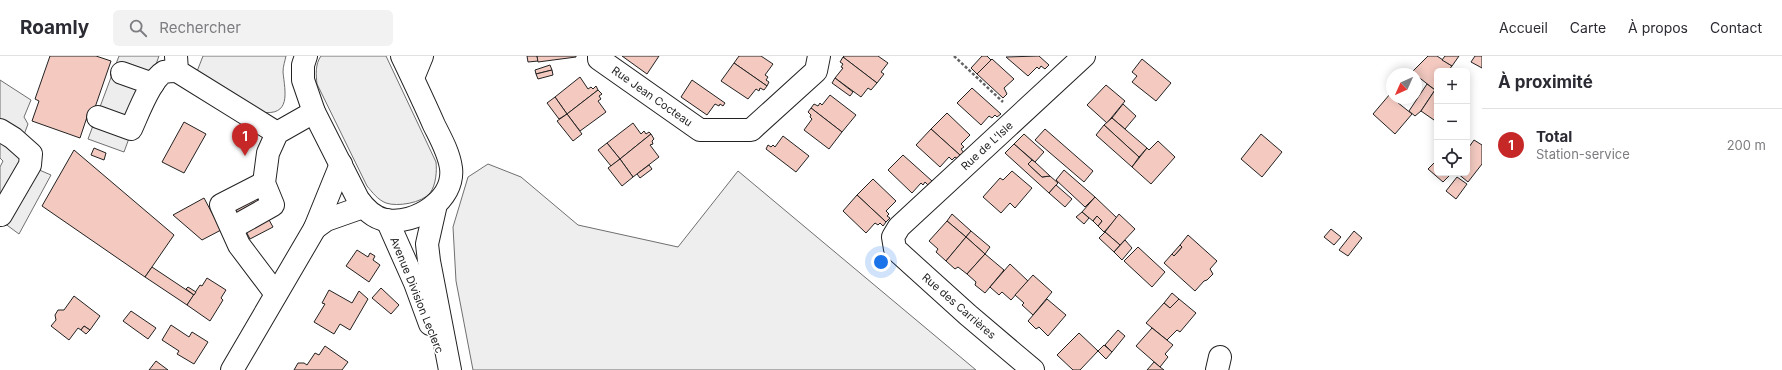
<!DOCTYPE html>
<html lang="fr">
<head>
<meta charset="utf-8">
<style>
	body { margin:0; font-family:Inter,sans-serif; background:#f2f2f3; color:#2b2b33 }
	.controls { position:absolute; right:12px; top:12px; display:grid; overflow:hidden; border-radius:6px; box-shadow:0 2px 10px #0003 }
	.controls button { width:36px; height:36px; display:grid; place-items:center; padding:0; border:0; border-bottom:1px solid #e1e1e2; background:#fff; color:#2b2b33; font:20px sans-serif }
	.compass { position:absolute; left:1386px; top:12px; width:36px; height:36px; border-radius:50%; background:#fff; box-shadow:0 2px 10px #0003; rotate:225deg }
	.you { position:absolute; left:881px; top:206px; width:14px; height:14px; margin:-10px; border:3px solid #fff; border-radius:50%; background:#1a73e8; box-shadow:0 0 0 6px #1a73e833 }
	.badge { display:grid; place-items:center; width:26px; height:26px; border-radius:50%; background:#c62828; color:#fff; font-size:13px; font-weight:700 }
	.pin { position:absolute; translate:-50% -33px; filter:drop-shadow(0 1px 2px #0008) }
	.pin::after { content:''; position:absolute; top:21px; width:14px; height:12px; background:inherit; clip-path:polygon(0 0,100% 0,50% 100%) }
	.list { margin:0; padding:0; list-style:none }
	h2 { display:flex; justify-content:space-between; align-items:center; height:52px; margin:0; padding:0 16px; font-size:17px }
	h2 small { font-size:13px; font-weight:400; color:#7c7c81 }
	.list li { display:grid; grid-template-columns:26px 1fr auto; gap:12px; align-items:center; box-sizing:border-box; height:72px; padding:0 16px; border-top:1px solid #e1e1e2 }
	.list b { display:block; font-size:15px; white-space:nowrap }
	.list p { margin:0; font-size:13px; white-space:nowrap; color:#7c7c81 }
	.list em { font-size:13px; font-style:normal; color:#7c7c81 }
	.icon { flex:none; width:22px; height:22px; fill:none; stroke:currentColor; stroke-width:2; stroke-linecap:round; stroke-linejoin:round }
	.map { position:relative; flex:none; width:1482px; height:314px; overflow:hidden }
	header { display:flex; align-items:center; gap:24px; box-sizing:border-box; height:56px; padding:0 20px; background:#fff; border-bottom:1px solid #e1e1e2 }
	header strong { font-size:19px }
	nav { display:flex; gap:22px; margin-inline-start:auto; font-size:14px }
	.search { width:280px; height:36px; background:#f2f2f3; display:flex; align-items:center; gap:10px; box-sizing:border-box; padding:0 14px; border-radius:6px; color:#7c7c81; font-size:15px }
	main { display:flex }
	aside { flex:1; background:#fff }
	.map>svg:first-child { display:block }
	.green { fill:#eee; stroke:#6f6f6f }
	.parking { fill:#ededed; stroke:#6f6f6f }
	.building { fill:#f3c9c0; stroke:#222 }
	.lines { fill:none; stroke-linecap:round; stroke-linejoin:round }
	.minor-casing { stroke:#222; stroke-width:24 }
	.major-casing { stroke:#222; stroke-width:24 }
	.path { stroke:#646464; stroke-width:2.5; stroke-dasharray:3 2; stroke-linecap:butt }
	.minor { stroke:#fff; stroke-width:22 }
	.major { stroke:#fff; stroke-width:22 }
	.labels { text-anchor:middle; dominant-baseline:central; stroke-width:3; stroke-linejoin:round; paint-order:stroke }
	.street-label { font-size:11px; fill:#222; stroke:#fff }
</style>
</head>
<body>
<header>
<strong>Roamly</strong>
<div class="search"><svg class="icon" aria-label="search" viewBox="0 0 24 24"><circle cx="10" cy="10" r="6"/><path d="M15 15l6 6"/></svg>Rechercher</div>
<nav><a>Accueil</a><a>Carte</a><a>À propos</a><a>Contact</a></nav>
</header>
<main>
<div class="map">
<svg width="1482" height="314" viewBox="0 0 1482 314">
	<rect width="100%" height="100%" fill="#fff"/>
	<g class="green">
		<path d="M203,0H286C285,5 283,10 283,16C285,36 292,61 260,56L196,18Z"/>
		<path d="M321,0H386L436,106C437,115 436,129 430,137C422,147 397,151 386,147C378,144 372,136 367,130L317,28C316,19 315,8 321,0Z"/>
		<path d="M488,108L521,121L578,169L678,191L738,115L976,314H473L456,225L453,171L468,121Z"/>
	</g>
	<g class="parking">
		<path d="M119,0H159L124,96L88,83Z"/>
		<path d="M0,24L31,44L24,61L28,68L22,84L37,113L51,119L19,178L0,164V111L3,105L0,102Z"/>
	</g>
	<g class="building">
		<path d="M50,0H96L111,5L91,63L87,61L80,82L32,65L39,45L35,43Z"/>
		<path d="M527,0H537L538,5L528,6Z"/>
		<path d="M537,0H576V1L538,6Z"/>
		<path d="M622,0H659L647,18Z"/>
		<path d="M739,0H761L773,8L765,19L768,21L766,24L769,26L767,30L734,7Z"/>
		<path d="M844,0H878L888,7L881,16L884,18L877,27L843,1Z"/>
		<path d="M982,0H987L991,4L977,18L971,12Z"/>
		<path d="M1039,0L1049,9L1045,13L1041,10L1039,13L1037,11L1028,20L1006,1Z"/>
		<path d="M1428,0H1437L1452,10L1448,15H1437V31L1435,34L1412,16Z"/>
		<path d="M1445,0H1459L1452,10L1442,4Z"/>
		<path d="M1475,0H1482V12L1471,6Z"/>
		<path d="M843,1L877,27L871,34L868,32L861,41L835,22L843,12L841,11L843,8L840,6Z"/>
		<path d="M992,3L1014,23L1004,32L1007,38L1003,42L977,18Z"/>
		<path d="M1142,3L1171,27L1156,45L1132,26L1137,20L1132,16Z"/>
		<path d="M734,7L767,30L764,34L760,32L759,35L756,33L748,43L721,25Z"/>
		<path d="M550,9L552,14L536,18L535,14Z"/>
		<path d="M552,14L553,19L538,23L536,18Z"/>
		<path d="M580,21L588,33L591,31L593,33L596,30L598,34L567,58L555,41Z"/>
		<path d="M835,22L853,36L850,40L832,27Z"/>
		<path d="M692,24L725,47L723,50L720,48L719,50L715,48L707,59L681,41Z"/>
		<path d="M1427,28L1435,34L1421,55L1415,60L1409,55Z"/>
		<path d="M1106,29L1125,45L1107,67L1087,49Z"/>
		<path d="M1437,31V60L1434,64L1421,55Z"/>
		<path d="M972,32L1001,58L997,61L995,59L992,62L989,60L981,69L957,47Z"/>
		<path d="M598,34L602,38L599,40L601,43L598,45L606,56L580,75L567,58Z"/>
		<path d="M1390,38L1392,42L1412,58L1395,78L1373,58Z"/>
		<path d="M830,39L856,59L842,76L811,52L814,48L818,50L820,47L822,49Z"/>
		<path d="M555,41L567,58L559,63L547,47Z"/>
		<path d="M1123,48L1136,60L1125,73L1112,62Z"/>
		<path d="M811,52L842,76L829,93L804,74L812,63L810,61L811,59L808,56Z"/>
		<path d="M947,57L970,79L961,88L964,91L961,93L964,97L961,100L931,73Z"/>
		<path d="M567,58L582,78L573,85L557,65Z"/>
		<path d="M1112,62L1147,92L1139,101L1104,69Z"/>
		<path d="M184,66L206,78L184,117L162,106Z"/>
		<path d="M633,67L641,78L644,75L646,78L649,76L651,78L620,103L607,87Z"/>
		<path d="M1104,69L1139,101L1132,111L1096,79Z"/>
		<path d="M931,73L961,100L958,103L955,101L952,104L949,101L940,111L916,89Z"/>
		<path d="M1045,73L1093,115L1084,126L1035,84Z"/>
		<path d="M651,78L654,83L652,85L653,88L650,89L659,101L633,121L620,103Z"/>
		<path d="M1024,78L1044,96L1035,106L1014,88Z"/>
		<path d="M1261,78L1282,96L1262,121L1241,103Z"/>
		<path d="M783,80L809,100L796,116L766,93L768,89L771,91L773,89L775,91Z"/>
		<path d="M1474,84L1482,89V108L1468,126L1457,117H1467V90L1469,91Z"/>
		<path d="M1158,85L1175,101L1151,128L1132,111L1147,92L1149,94Z"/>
		<path d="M607,87L620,103L611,110L598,94Z"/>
		<path d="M1014,88L1032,104L1028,108L1042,121L1050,120L1058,127L1049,137L1005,97Z"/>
		<path d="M94,92L106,97L104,104L91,99Z"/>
		<path d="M74,94L174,179L145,221L42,150Z"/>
		<path d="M903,99L932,125L928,129L925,126L923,129L921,127L912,137L888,114Z"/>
		<path d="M620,103L633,121L622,130L608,112Z"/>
		<path d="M1032,104L1035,106L1050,120L1042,121L1028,108Z"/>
		<path d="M1435,106L1437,107V117H1447L1450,119L1443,126L1428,113Z"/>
		<path d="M649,109L652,113L640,122L637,118Z"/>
		<path d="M1064,114L1095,141L1085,151L1056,124Z"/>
		<path d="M1012,115L1032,132L1015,152L1010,147L1001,157L983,141L1000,122L1003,124Z"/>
		<path d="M1457,121L1467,128L1456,143L1446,135Z"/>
		<path d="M873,123L896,145L886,155L889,158L887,160L890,162L886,166L857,139Z"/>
		<path d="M249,128L273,171L250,183L227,139Z"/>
		<path d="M1056,129L1072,143L1065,151L1049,137Z"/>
		<path d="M857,139L886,166L883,170L880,167L878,169L875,167L866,177L843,155Z"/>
		<path d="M1095,141L1117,162L1104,176L1098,170L1102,165L1097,160L1093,165L1082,156Z"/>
		<path d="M204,142L221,174L202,184L173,159Z"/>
		<path d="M1082,156L1089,162L1084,168L1076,161Z"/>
		<path d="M952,158L971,175L966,181L947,165Z"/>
		<path d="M1119,158L1135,173L1120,189L1105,176Z"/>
		<path d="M1097,160L1102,165L1098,170L1093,165Z"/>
		<path d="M947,165L966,181L946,205L936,196L938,193L929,185Z"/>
		<path d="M1331,173L1341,181L1334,189L1324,181Z"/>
		<path d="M971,175L990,191L985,198L966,181Z"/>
		<path d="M1354,175L1362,182L1348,200L1339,194Z"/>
		<path d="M1105,176L1120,189L1114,196L1099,182Z"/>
		<path d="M1188,179L1217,205L1210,213L1213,218L1207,224L1204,225L1195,235L1164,207L1172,198L1174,200L1182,191L1180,189Z"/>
		<path d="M966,181L985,198L967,218L958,211L955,213L946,205Z"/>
		<path d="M1125,184L1132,192L1122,204L1114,196Z"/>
		<path d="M1180,189L1182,191L1174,200L1172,198Z"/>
		<path d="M1138,191L1165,216L1152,231L1124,205Z"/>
		<path d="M357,194L368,201L370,197L375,200L373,204L380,209L369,226L346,210Z"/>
		<path d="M985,198L1004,214L985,237L975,229L976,226L967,218Z"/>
		<path d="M1010,208L1028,225L1011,244L1002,236L999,239L990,231Z"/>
		<path d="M152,211L194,239L187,249L145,221Z"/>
		<path d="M1033,219L1052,236L1033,259L1022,249L1024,247L1015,239Z"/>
		<path d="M207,222L226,234L221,242L223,244L210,265L187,249L200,229L202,230Z"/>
		<path d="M188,231L196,236L194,239L186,233Z"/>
		<path d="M381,232L399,249L391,258L372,242Z"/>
		<path d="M329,234L352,247L359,235L368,243L350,274L340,268L334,278L314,266L325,248L322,247Z"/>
		<path d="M1172,237L1179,243L1170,252L1164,247Z"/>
		<path d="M74,240L100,260L90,274L84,270L81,274L78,272L69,284L51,270L56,264L55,259L58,254H64Z"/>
		<path d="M1047,243L1066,259L1048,280L1039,271L1036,273L1028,265Z"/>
		<path d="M1179,243L1196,257L1180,276L1177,274L1167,284L1146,267L1164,247L1170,252Z"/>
		<path d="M131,255L156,272L148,283L123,265Z"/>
		<path d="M171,269L189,281L192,276L208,286L194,308L177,298L179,295L162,284Z"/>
		<path d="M84,270L90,274L86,278L81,274Z"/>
		<path d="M1152,272L1173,289L1165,298L1168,301L1160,311L1136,290Z"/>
		<path d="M1118,274L1125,280L1112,296L1105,289Z"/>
		<path d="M1079,277L1098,295L1080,314H1073L1057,299Z"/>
		<path d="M1104,289L1112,296L1106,303L1098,295Z"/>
		<path d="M325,290L348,306L342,314H294L298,307H304L307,309L315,297L319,299Z"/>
		<path d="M156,305L168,314H149Z"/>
		<path d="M1154,306L1160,311L1164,314H1147Z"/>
	</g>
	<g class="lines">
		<defs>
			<g id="minor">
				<path d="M176,0L177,15L277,77"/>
				<path id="s1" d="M599,0V3L700,74H751L816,15L819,0"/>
				<path d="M122,17L153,28"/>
				<path d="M413,22L422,0"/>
				<path d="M98,61L131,73C138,58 150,24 164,16C168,15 173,15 177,15"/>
				<path d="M0,74L13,82L31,98L30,109L1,159"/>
				<path d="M264,127L221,149L239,189L276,238"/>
				<path d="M232,172L273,149L264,127L268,97L277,77L314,56"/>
				<path d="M315,172L326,164L363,151"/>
				<path d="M232,314L315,172L341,108"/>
				<path id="s2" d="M1033,314L968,259L895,193L893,181L899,171L1084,0"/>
				<path d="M1217,314L1220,301"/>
			</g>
			<g id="major">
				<path d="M306,0L303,9V24L314,56L358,143C365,153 373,162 386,164C415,169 455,144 451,112C449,97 441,83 434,69C424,46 413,23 402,0"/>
				<path d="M436,148L427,188L429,205L450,314"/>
				<path d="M387,164L415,227L430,268"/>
			</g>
		</defs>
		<use href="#minor" class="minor-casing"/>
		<use href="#major" class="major-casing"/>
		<path class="path" d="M954,0L1003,46"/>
		<use href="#minor" class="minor"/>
		<use href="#major" class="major"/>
	</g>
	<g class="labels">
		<g class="street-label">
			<text stroke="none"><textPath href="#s1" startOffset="68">Rue Jean Cocteau</textPath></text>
			<text stroke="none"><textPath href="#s2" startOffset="327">Rue de L'Isle</textPath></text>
			<text transform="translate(417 239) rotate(68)">Avenue Division Leclerc</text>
			<text transform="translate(959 250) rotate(41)">Rue des Carrières</text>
		</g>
	</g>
</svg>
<div class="controls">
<button>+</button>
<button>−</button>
<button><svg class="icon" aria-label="locate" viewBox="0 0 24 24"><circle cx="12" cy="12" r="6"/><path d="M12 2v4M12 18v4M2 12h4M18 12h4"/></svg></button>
</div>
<svg class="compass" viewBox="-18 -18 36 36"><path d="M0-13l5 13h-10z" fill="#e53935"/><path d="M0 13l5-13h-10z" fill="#7c7c81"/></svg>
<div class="you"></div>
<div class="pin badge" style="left:245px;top:100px">1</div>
</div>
<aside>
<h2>À proximité<small></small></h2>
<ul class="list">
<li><span class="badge">1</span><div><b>Total</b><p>Station-service</p></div><em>200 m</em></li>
</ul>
</aside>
</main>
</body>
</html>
